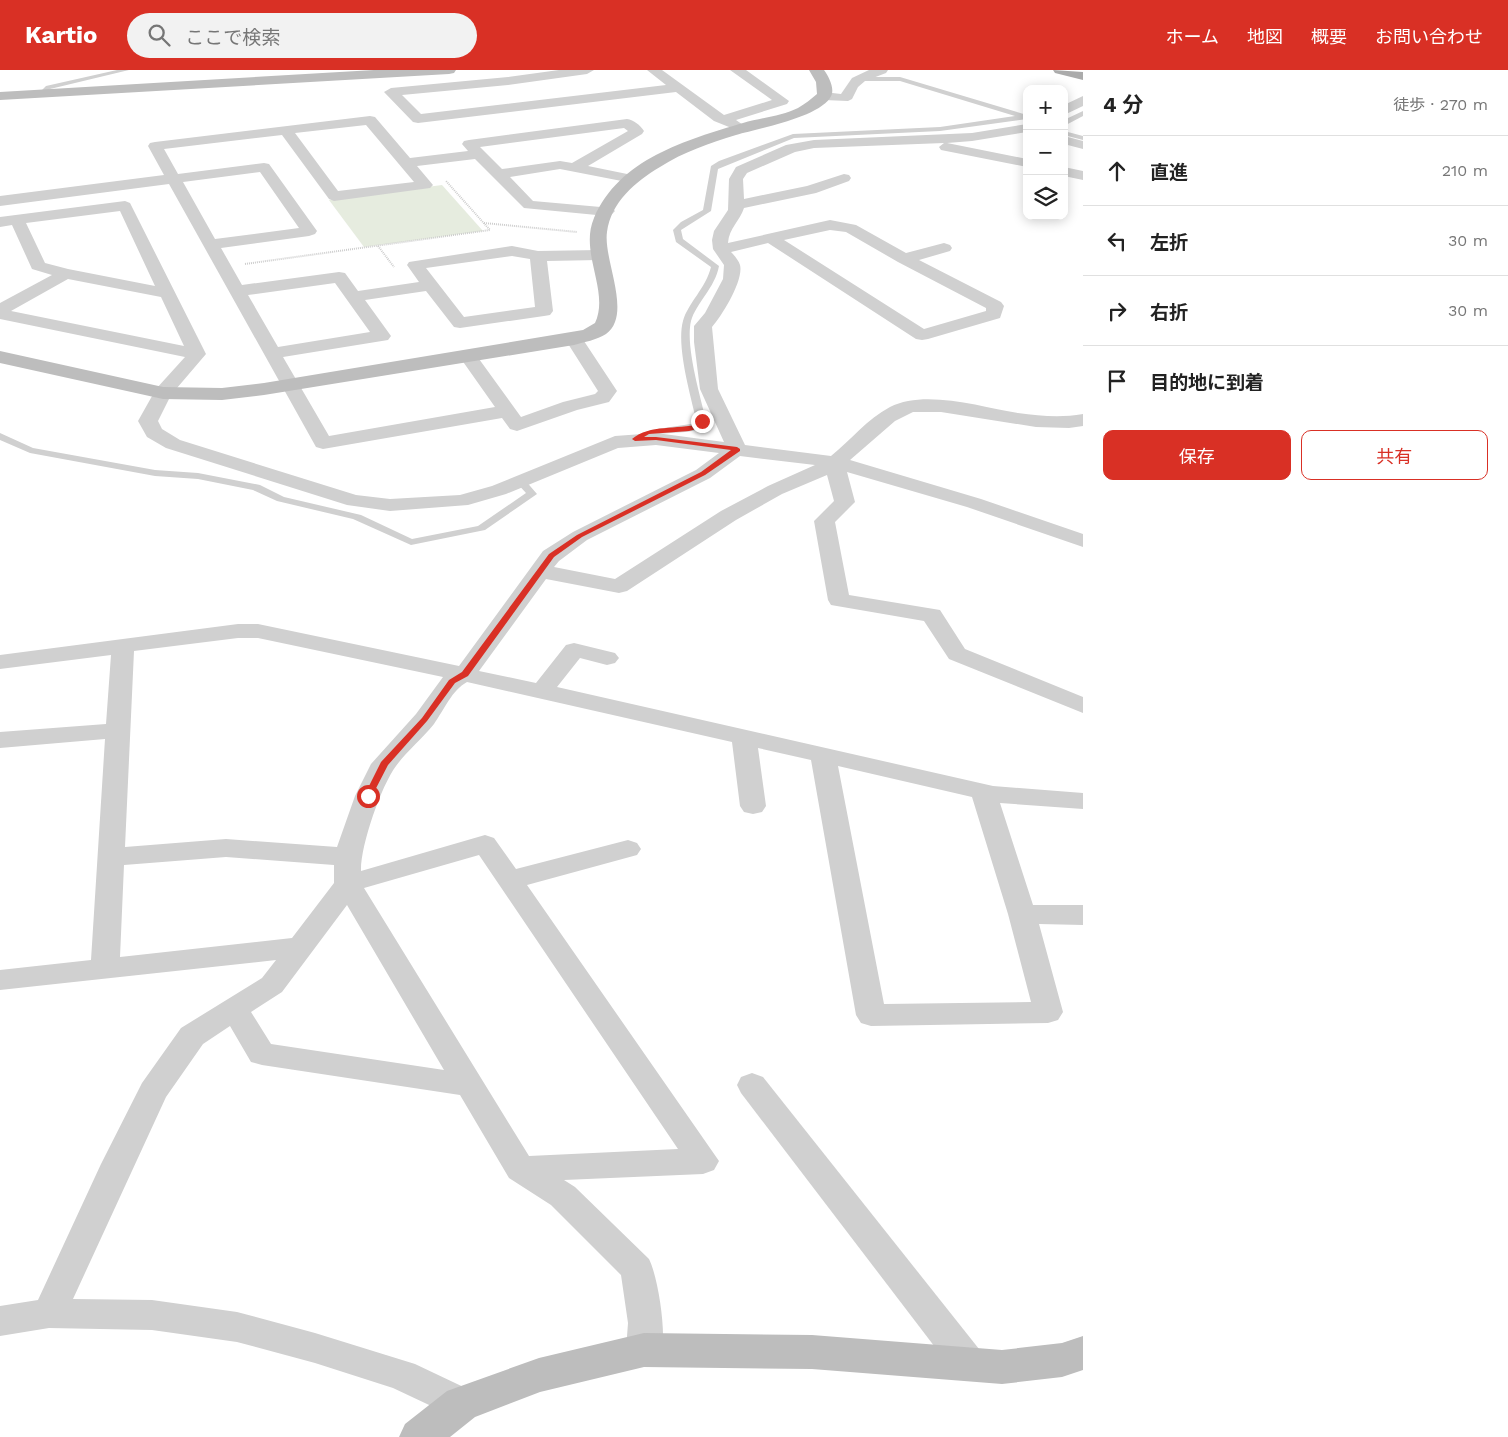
<!DOCTYPE html>
<html lang="ja">
<head>
<meta charset="utf-8">
<style>
	body { margin:0; font-family:"Work Sans","Noto Sans JP",sans-serif; background:#f2f2f2; color:#222 }
	.controls { position:absolute; right:15px; top:15px; display:grid; overflow:hidden; border-radius:10px; box-shadow:0 2px 12px #0003 }
	.controls button { width:45px; height:45px; display:grid; place-items:center; padding:0; border:0; border-bottom:1px solid #e0e0e0; background:#fff; color:#222; font:25px sans-serif }
	.stop { position:absolute; width:15px; height:15px; margin:-11px; border:4px solid #d93025; border-radius:50%; background:#fff }
	.stop.end { background:#d93025; border-color:#fff; box-shadow:0 1px 5px #0008 }
	.list { margin:0; padding:0; list-style:none }
	h2 { display:flex; justify-content:space-between; align-items:center; height:65px; margin:0; padding:0 20px; font-size:21px }
	h2 small { font-size:16px; font-weight:400; color:#767676 }
	.list li { display:grid; grid-template-columns:32px 1fr auto; gap:15px; align-items:center; box-sizing:border-box; height:70px; padding:0 20px; border-top:1px solid #e0e0e0 }
	.list b { display:block; font-size:19px; white-space:nowrap }
	.list em { font-size:16px; font-style:normal; color:#767676 }
	.actions { display:flex; gap:10px; padding:15px 20px }
	.actions a { flex:1; padding:11px 0; border:1px solid #d93025; border-radius:10px; text-align:center; font-size:18px; color:#d93025 }
	.actions .main { background:#d93025; color:#fff }
	.icon { flex:none; width:28px; height:28px; fill:none; stroke:currentColor; stroke-width:2; stroke-linecap:round; stroke-linejoin:round }
	.map { position:relative; flex:none; width:1083px; height:1367px; overflow:hidden }
	header { display:flex; align-items:center; gap:30px; box-sizing:border-box; height:70px; padding:0 25px; background:#d93025; color:#fff }
	header strong { font-size:24px }
	nav { display:flex; gap:28px; margin-inline-start:auto; font-size:18px }
	.search { width:350px; height:45px; background:#f2f2f2; display:flex; align-items:center; gap:12px; box-sizing:border-box; padding:0 18px; border-radius:28px; color:#767676; font-size:19px }
	main { display:flex }
	aside { flex:1; background:#fff }
	.map>svg:first-child { display:block }
	.green { fill:#e6ecdf }
	.lines { fill:none; stroke-linecap:round; stroke-linejoin:round }
	.path { stroke:#cdcdcd; stroke-width:2; stroke-dasharray:1 1; stroke-linecap:butt }
	.lane { fill:#d0d0d0; fill-rule:evenodd }
	.street { fill:#d0d0d0; fill-rule:evenodd }
	.secondary { fill:#bdbdbd; fill-rule:evenodd }
	.primary { fill:#ababab; fill-rule:evenodd }
	.route { fill:#d93025 }
</style>
</head>
<body>
<header>
<strong>Kartio</strong>
<div class="search"><svg class="icon" aria-label="search" viewBox="0 0 24 24"><circle cx="10" cy="10" r="6"/><path d="M15 15l6 6"/></svg>ここで検索</div>
<nav><a>ホーム</a><a>地図</a><a>概要</a><a>お問い合わせ</a></nav>
</header>
<main>
<div class="map">
<svg width="1083" height="1367" viewBox="0 0 1083 1367">
	<rect width="100%" height="100%" fill="#fff"/>
	<path class="green" d="M442,115L483,161L364,177L329,130Z"/>
	<g class="lines">
		<g class="path">
			<path d="M484,153L577,162"/>
			<path d="M378,176L394,197"/>
			<path d="M245,194L490,160L446,111"/>
		</g>
		<g class="lane">
			<path d="M117,0H129L50,19L44,24L39,23L46,16Z"/>
			<path d="M900,7L1027,45V49L940,61L794,68L718,99L711,141L681,160L683,169L719,196C715,218 696,233 691,251C685,277 701,328 707,355C694,365 670,361 655,365C647,367 640,373 632,371V367L651,360L697,353C691,327 676,276 683,251C688,233 706,218 711,197L676,172L673,160L681,152L703,140L711,96L719,91L793,64L940,57L1015,46L900,11H859L856,9L859,7Z"/>
			<path d="M1083,41V46L1064,56L1066,49Z"/>
			<path d="M1064,61L1083,66V70L1064,65Z"/>
			<path d="M0,363L33,378L155,400L198,403L260,415L284,427L361,445L412,469L478,456L526,423L515,411L516,409H524L537,424L485,460L411,475L353,449L277,431L253,420L198,409L155,406L30,383L0,370Z"/>
		</g>
		<g class="street">
			<path d="M559,0H594L587,4L508,15L402,25L421,44L666,15L647,0H662L724,45L772,30L730,0H746L789,31L787,34L736,50L746,57L739,61L714,51L676,22L418,53L413,52L384,22L391,18L508,7Z"/>
			<path d="M869,0H888L886,3L865,11L858,17L852,29L848,31L824,30L817,26L824,22L841,24L852,8Z"/>
			<path d="M1083,26V36L1064,45V35Z"/>
			<path d="M370,46L375,47L410,88L468,81L462,74L464,71L469,70L627,49C634,50 640,55 644,61L642,64L588,96L632,105L637,106L639,109L637,112L632,113L560,99L510,107L533,131L612,138L615,141L612,144L607,146L524,138L475,89L417,96L433,115L430,118L334,131L329,129L282,65L164,79L178,104L264,93L269,94L317,161L315,164L309,166L221,178L242,215L339,202L345,203L358,221L419,212L407,195L409,192L512,176L538,181L599,180L605,182L607,185L605,188L599,190L547,191L553,241L550,245L544,246L460,258L454,257L426,221L365,230L391,266L388,270L283,287L329,366L495,337L459,286L462,282L468,281L474,282L521,347L563,332L595,324L598,321L565,269L568,265L574,264L580,265L617,321L609,332L577,340L517,361L510,359L502,348L323,379L316,377L169,114L0,136V126L164,105L148,76L150,73L155,72ZM366,55L414,112L338,121L295,63ZM624,58L628,61L572,93L560,91L502,99L480,77ZM260,102L299,158L215,169L183,112ZM512,186L530,189L535,237L464,247L426,198ZM335,213L370,262L278,277L248,225Z"/>
			<path d="M1027,54V62L972,71L947,73L1027,89V97L941,80L939,77L944,73L814,78L795,82L747,103L743,109L744,129L807,116L844,104L849,105L851,108L849,111L816,123L744,138C740,151 729,158 728,173L830,150L856,155L906,183L944,173L950,175L952,178L950,181L919,190L1001,232L1004,236L1000,248L928,269L922,270L916,269L768,173L731,182C734,185 739,191 740,195C744,210 722,246 712,257L718,319L745,375L831,386C851,370 867,349 890,337C925,319 981,337 1018,343C1040,346 1061,348 1083,344V356L1069,358L1036,357L941,342H913L895,351L850,390L981,429L1083,464V477L967,437L847,402L855,432L835,452L849,525L940,540L965,579L1083,627V643L949,589L924,551L831,535L828,530L814,451L834,431L827,405L782,424L736,450L627,521L619,523L546,509L479,601L536,613L566,575L574,573L615,583L619,588L615,593L607,595L580,588L557,617L993,716L1083,723V739L1000,733L1033,835H1083V855L1039,854L1063,942L1058,950L1048,953L871,956L861,953L856,945L811,690L758,678L766,736L762,742L753,744L744,742L740,736L732,672L467,612C452,620 444,640 434,654C422,669 407,681 396,696C381,716 360,777 361,801L485,765L494,768L516,799L628,770L637,773L641,779L637,785L527,815L719,1091L714,1100L703,1104L564,1110L575,1117L649,1189C658,1207 666,1260 662,1280C661,1284 658,1288 657,1291L644,1295L631,1291L626,1280L628,1253L621,1205L551,1135L509,1108L460,1025L262,995L251,992L230,956L203,974L166,1027L73,1229L152,1230L237,1242L315,1263L415,1294L474,1322L479,1334L474,1346L461,1350L393,1318L315,1293L237,1272L152,1260L49,1258L0,1266V1236L38,1230L101,1094L142,1013L181,958L262,908L276,890L0,920V900L91,890L105,669L0,678V662L106,654L111,585L0,599V585L238,554H258L459,596L543,481L573,462L696,400L719,383L656,375L618,378L506,424L468,435L390,441L347,435L166,378L147,367L138,351L156,319L185,287L0,249V233L52,205L32,199L12,155L0,157V147L125,131L130,133L206,284L171,325L158,351L162,359L180,370L356,425L390,429L460,425L492,416L615,366L656,363L724,372L700,319L694,272V256L705,243L723,209L724,195L713,179L712,170L714,161L728,140L729,109L736,97L786,75L814,70L972,63ZM120,141L155,216L68,199L45,193L26,153ZM830,160L846,162L898,192L986,238V241L924,259L784,170ZM68,209L161,227L184,276L11,241ZM740,386L815,395L768,416L721,441L615,509L554,497L559,491L587,470L710,408ZM238,568H258L443,607L416,644L371,694L355,726L337,777L226,769L125,777L134,581ZM838,696L972,727L1008,844L1031,932L884,934ZM479,785L678,1079L529,1086L364,818ZM226,787L334,795V813L292,868L120,887L124,795ZM347,835L444,1000L271,974L251,942L282,922Z"/>
			<path d="M1064,66L1083,71V79L1064,74Z"/>
			<path d="M1064,97L1083,101V110L1064,106Z"/>
			<path d="M752,1003L763,1007L983,1284L988,1295L983,1306L970,1311L957,1306L741,1023L737,1015L741,1007Z"/>
		</g>
		<g class="secondary">
			<path d="M374,0H456L454,3L449,4L0,30V22Z"/>
			<path d="M809,0H824C829,7 836,20 830,28C816,48 760,58 736,65C710,73 683,82 660,97C635,112 611,132 607,162C603,190 633,244 606,264C597,270 584,272 574,275L264,325L222,330L163,329L0,293V281L163,317L222,318L264,313L583,260L595,253C610,221 579,183 594,148C619,89 686,70 743,53C760,48 782,46 798,38C805,34 811,29 817,24L816,12Z"/>
			<path d="M644,1263L812,1265L1002,1280L1062,1273L1083,1266V1300L1062,1307L1002,1314L812,1299L644,1297L540,1322L475,1347L450,1367H399L405,1354L447,1321L539,1288Z"/>
		</g>
		<path class="primary" d="M1053,0L1083,2V10L1055,3Z"/>
	</g>
	<path class="route" d="M702,349L705,351L704,357L689,361L649,364L644,367H656L737,377L740,379V381L705,405L582,467L554,487L468,606L455,613L427,651L388,695L371,728H365L364,726L381,692L422,648L449,610L462,602L549,484L577,465L701,402L731,380L656,370L635,371L632,369C650,354 677,360 699,354V351Z"/>
</svg>
<div class="controls">
<button>+</button>
<button>−</button>
<button><svg class="icon" aria-label="layers" viewBox="0 0 24 24"><path d="M12 4l9 5-9 5-9-5zM3 14l9 5 9-5"/></svg></button>
</div>
<div class="stop" style="left:368px;top:726px"></div>
<div class="stop end" style="left:702px;top:351px"></div>
</div>
<aside>
<h2>4 分<small>徒歩 · 270 m</small></h2>
<ul class="list">
<li><svg class="icon" aria-label="ahead" viewBox="0 0 24 24"><path d="M12 20V5M6 11l6-6 6 6"/></svg><div><b>直進</b></div><em>210 m</em></li>
<li><svg class="icon" aria-label="left" viewBox="0 0 24 24"><path d="M17 20v-9H6M10 6l-5 5 5 5"/></svg><div><b>左折</b></div><em>30 m</em></li>
<li><svg class="icon" aria-label="right" viewBox="0 0 24 24"><path d="M7 20v-9h11M14 6l5 5-5 5"/></svg><div><b>右折</b></div><em>30 m</em></li>
<li><svg class="icon" aria-label="arrive" viewBox="0 0 24 24"><path d="M6 21V4h12l-3 4 3 4H6"/></svg><div><b>目的地に到着</b></div></li>
</ul>
<div class="actions"><a class="main">保存</a><a>共有</a></div>
</aside>
</main>
</body>
</html>
